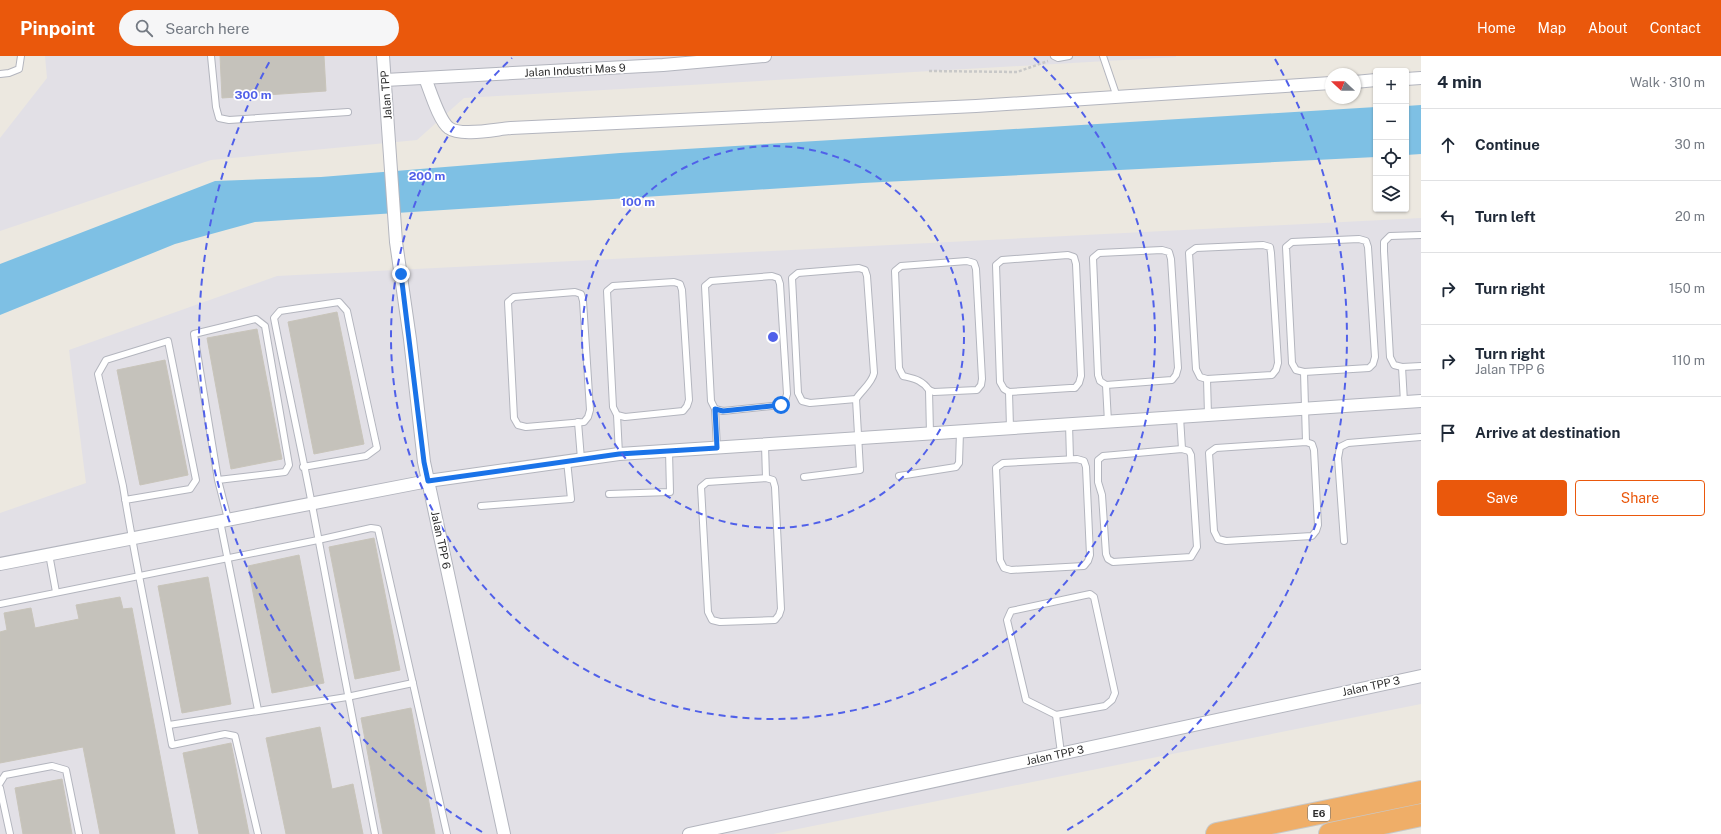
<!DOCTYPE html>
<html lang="en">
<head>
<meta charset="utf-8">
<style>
	body { margin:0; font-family:"Public Sans",sans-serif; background:#f6f6f7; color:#1f2937 }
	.controls { position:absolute; right:12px; top:12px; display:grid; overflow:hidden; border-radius:4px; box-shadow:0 1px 3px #0004 }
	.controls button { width:36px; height:36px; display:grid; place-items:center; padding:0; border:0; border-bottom:1px solid #e0e1e3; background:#fff; color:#1f2937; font:20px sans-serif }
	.compass { position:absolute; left:1325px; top:12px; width:36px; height:36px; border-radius:50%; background:#fff; box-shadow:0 1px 3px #0004; rotate:292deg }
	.stop { position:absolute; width:12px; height:12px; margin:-9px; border:3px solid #1a73e8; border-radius:50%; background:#fff }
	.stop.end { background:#1a73e8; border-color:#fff; box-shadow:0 1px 4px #0008 }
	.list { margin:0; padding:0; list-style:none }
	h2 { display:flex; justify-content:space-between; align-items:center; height:52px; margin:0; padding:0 16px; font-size:17px }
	h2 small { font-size:13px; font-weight:400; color:#747a83 }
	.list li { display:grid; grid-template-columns:26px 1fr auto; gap:12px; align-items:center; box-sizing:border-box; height:72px; padding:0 16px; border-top:1px solid #e0e1e3 }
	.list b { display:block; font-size:15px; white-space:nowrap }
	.list p { margin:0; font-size:13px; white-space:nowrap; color:#747a83 }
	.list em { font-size:13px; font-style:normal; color:#747a83 }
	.actions { display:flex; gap:8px; padding:12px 16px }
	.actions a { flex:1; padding:9px 0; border:1px solid #ea580c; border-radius:4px; text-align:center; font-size:14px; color:#ea580c }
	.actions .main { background:#ea580c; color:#fff }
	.icon { flex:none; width:22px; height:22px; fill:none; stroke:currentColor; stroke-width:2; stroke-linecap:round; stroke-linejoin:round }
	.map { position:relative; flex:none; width:1421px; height:778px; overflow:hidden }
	header { display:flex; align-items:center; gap:24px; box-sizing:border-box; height:56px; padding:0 20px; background:#ea580c; color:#fff }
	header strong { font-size:19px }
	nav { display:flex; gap:22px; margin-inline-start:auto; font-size:14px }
	.search { width:280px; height:36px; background:#f6f6f7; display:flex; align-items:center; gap:10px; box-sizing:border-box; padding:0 14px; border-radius:22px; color:#747a83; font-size:15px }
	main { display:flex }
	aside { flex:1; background:#fff }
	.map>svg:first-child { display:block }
	.industrial { fill:#e2e0e6 }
	.water { fill:#7ec0e4 }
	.building { fill:#c5c2bb; stroke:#c8c4ba }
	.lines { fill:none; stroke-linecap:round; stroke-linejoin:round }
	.lane-casing { stroke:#b3b5be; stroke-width:8 }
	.street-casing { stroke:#b3b5be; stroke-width:14 }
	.highway-casing { stroke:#c8c8c8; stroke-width:24 }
	.path { stroke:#c8c8c8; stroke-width:2.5; stroke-dasharray:3 2; stroke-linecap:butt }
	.lane { stroke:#fff; stroke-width:6 }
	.street { stroke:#fff; stroke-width:12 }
	.highway { stroke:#efae68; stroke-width:22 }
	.route { stroke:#1a73e8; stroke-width:5 }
	.ring { fill:none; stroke:#5060e9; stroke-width:2; stroke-dasharray:7 5 }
	.labels { text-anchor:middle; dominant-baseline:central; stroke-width:3.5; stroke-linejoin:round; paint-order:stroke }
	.shield { fill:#fff; stroke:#6b6b6b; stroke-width:1 }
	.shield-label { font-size:10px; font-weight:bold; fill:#2c2c2c }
	.street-label { font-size:11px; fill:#2c2c2c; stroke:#fff }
	.centre { fill:#5060e9; stroke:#fff; stroke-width:2 }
	.ring-label { font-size:12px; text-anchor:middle; font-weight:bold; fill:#5060e9; stroke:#fff; stroke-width:3.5; stroke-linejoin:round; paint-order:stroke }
</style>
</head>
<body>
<header>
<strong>Pinpoint</strong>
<div class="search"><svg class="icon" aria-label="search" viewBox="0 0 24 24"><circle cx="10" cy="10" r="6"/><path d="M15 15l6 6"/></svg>Search here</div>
<nav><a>Home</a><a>Map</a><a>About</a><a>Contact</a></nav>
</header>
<main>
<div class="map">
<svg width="1421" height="778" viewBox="0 0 1421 778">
	<rect width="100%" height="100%" fill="#ece8e0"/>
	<g class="industrial">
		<path d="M45,0H1176V1L464,42L417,84L211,104L0,175V82L47,22Z"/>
		<path d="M1421,162V648L773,778H0V457L86,427L69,294L277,220Z"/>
	</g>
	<g class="water">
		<path d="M1421,49V98L1406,99V50Z"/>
		<path d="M1376,51V101L863,127L255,166L175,188L0,259V208L215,125L321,121L620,97Z"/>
	</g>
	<g class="building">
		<path d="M220,0H324L326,35L222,42Z"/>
		<path d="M337,256L364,388L314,398L288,266Z"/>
		<path d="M257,273L282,403L231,413L207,282Z"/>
		<path d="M165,304L188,419L140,429L117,314Z"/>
		<path d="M374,482L400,614L355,623L329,491Z"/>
		<path d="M299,499L324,627L272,637L248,510Z"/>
		<path d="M208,521L231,648L182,657L158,530Z"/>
		<path d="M120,541L123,553L132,552L175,778H100L83,691L0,707V576L7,574L4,557L31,552L35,572L79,563L76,549Z"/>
		<path d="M411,652L435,778H383L361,662Z"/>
		<path d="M320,671L332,733L353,728L363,778H286L266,682Z"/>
		<path d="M231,687L249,778H199L183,697Z"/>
		<path d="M62,723L72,778H23L15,732Z"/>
	</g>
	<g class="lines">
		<defs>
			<g id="lane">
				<path d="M211,0L216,51L219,62L229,64L348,56"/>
				<path d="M1054,0L1058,2L1069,0"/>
				<path d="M1103,0L1117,41"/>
				<path d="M0,18L9,17L19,13L21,0"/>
				<path d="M1421,179L1390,180L1384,186V195L1390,301L1394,309L1402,311L1421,310"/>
				<path d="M1359,183L1366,185L1368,191L1375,301L1373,308L1369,312L1304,316L1296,314L1292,307L1286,191L1292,186Z"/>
				<path d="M1263,189L1270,191L1271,197L1278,307L1276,314L1272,319L1207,323L1200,321L1196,313L1189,197L1196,192Z"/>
				<path d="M1162,194L1169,196L1171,203L1178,312L1176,319L1172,324L1106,329L1100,325L1098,319L1093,202L1099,197Z"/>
				<path d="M1068,199L1074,201L1076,208L1081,320L1079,327L1075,332H1070L1009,336L1004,333L1000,326L996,209L1002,204Z"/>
				<path d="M967,205L974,207L976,213L982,323L981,329L977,334L934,336L929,334C922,324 915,323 903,320L899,312L895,215L901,210Z"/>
				<path d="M859,212L865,214L867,220L874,317C872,327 862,334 856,343L810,347L802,345L798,337L792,222L798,217Z"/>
				<path d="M772,220L778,222L780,228L787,338L785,345L781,349L723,355L715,353L711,345L705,230L711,225Z"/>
				<path d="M674,226L680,228L682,234L689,344L687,350L683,355L625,361L617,359L613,351L607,235L613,230Z"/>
				<path d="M575,236L581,238L583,245L590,354L588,361L584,366L526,371L518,369L514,362L508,246L514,241Z"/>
				<path d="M1402,311L1404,346"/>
				<path d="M1304,316L1306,386"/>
				<path d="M1207,323L1208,359"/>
				<path d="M1106,329L1108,366"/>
				<path d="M929,334L930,378"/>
				<path d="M1009,336L1010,372"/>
				<path d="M715,353L717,392"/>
				<path d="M617,359L619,398"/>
				<path d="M1180,361L1182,393"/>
				<path d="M578,366L581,403"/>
				<path d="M1069,368L1070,403"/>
				<path d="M1306,386L1312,388L1314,394L1318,469L1316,475L1312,480L1226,485L1218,483L1214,475L1209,397L1216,392Z"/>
				<path d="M765,389L766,422"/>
				<path d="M1182,393L1189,395L1191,399L1197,491L1191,501L1113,506L1108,503L1106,498L1102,439L1098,426V404L1103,400Z"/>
				<path d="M1077,403L1084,405L1086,411L1090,499L1088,505L1084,510L1011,514L1004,512L1000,504L996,412L1003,407Z"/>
				<path d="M303,411L366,400L377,392L347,255L339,246L280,255L274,262C286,324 300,386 312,449C333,559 353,668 375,778"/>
				<path d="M899,420L956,411L959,407L960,376"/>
				<path d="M804,421L860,414L856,343"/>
				<path d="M766,422L773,424L775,431L781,553L779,559L775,564L720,566L712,564L708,556L701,431L707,426Z"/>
				<path d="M218,424L285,416L289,409L265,270L256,263L194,278L218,424L228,463"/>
				<path d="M609,438L670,436L669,395"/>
				<path d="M125,444L190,433L196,424L168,285L106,304L98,318L123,430C137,517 156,603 172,689L225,678L235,680L258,778"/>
				<path d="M481,450L571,443L567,405"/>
				<path d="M220,465L258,654"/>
				<path d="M1344,485L1338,402L1340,391L1348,387L1421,381"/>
				<path d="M49,498L56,536"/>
				<path d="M1090,538L1094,541L1115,637L1112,644L1105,650L1056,659L1026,644L1007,564L1011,555Z"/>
				<path d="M0,548L318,484L371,472L378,473L447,778"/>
				<path d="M1056,659L1061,697"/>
				<path d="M169,669L347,641L413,627"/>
				<path d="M0,727L5,719L52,710L66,714L79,778"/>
				<path d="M0,732L10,778"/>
			</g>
			<g id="street">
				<path d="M383,0L396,186L410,283L424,406L504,778"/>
				<path d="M425,22C430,34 439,65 449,72C461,81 497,73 511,72L976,50L1331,27"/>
				<path d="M1406,23L1421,22"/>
				<path d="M385,24L663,9L765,0"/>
				<path d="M1355,26L1376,24"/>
				<path d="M0,508L428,425L619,398L1421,345"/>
				<path d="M689,778L1421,620"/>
			</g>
			<g id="highway">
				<path d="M1217,778L1421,736"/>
				<path d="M1330,778L1421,759"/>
			</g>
		</defs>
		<use href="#lane" class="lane-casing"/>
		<use href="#street" class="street-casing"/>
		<use href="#highway" class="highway-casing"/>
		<path class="path" d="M929,15L1017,16L1048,5"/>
		<use href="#lane" class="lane"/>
		<use href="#street" class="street"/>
		<use href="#highway" class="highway"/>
	</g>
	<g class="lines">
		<path class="route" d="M401,218L424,406L428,425L619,398L717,392L715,353L723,355L781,349"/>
	</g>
	<g class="ring">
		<circle cx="773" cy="281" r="191"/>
		<path d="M1034 2A382 382 0 1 1 512 2"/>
		<path d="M482 776A574 574 0 0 1 271 3M1275 3A574 574 0 0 1 1064 776"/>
	</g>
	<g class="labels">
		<rect class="shield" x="1308" y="749" width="22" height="16" rx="3"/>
		<g class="shield-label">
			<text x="1319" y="757">E6</text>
		</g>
		<g class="street-label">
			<text transform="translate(575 14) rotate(-3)">Jalan Industri Mas 9</text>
			<text transform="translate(386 39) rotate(-94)">Jalan TPP</text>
			<text transform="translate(441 484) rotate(78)">Jalan TPP 6</text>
			<text transform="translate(1371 630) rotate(-12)">Jalan TPP 3</text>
			<text transform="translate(1055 699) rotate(-12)">Jalan TPP 3</text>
		</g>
	</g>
	<circle cx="773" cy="281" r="6" class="centre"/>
	<g class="ring-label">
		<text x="253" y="43">300 m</text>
		<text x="427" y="124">200 m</text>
		<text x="638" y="150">100 m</text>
	</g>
</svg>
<div class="controls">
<button>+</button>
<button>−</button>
<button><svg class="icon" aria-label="locate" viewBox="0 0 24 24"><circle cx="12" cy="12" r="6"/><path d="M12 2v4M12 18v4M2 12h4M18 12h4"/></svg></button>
<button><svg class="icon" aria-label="layers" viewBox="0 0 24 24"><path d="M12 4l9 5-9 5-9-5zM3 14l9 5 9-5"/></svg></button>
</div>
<svg class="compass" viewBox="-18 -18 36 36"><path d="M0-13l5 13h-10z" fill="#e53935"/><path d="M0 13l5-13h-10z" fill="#747a83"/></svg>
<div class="stop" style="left:781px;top:349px"></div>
<div class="stop end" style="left:401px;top:218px"></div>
</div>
<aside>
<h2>4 min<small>Walk · 310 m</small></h2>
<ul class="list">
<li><svg class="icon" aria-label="ahead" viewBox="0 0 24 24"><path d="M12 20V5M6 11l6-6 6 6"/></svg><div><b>Continue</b></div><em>30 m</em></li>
<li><svg class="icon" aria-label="left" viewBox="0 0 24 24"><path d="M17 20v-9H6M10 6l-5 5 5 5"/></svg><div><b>Turn left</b></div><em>20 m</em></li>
<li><svg class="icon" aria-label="right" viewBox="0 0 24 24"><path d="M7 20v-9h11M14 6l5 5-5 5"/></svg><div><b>Turn right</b></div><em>150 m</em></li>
<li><svg class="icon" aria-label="right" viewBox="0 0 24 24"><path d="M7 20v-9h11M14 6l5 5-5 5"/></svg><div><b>Turn right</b><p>Jalan TPP 6</p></div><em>110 m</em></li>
<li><svg class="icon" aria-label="arrive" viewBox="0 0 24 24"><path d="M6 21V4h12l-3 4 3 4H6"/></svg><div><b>Arrive at destination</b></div></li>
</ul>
<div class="actions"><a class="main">Save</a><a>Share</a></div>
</aside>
</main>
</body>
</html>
